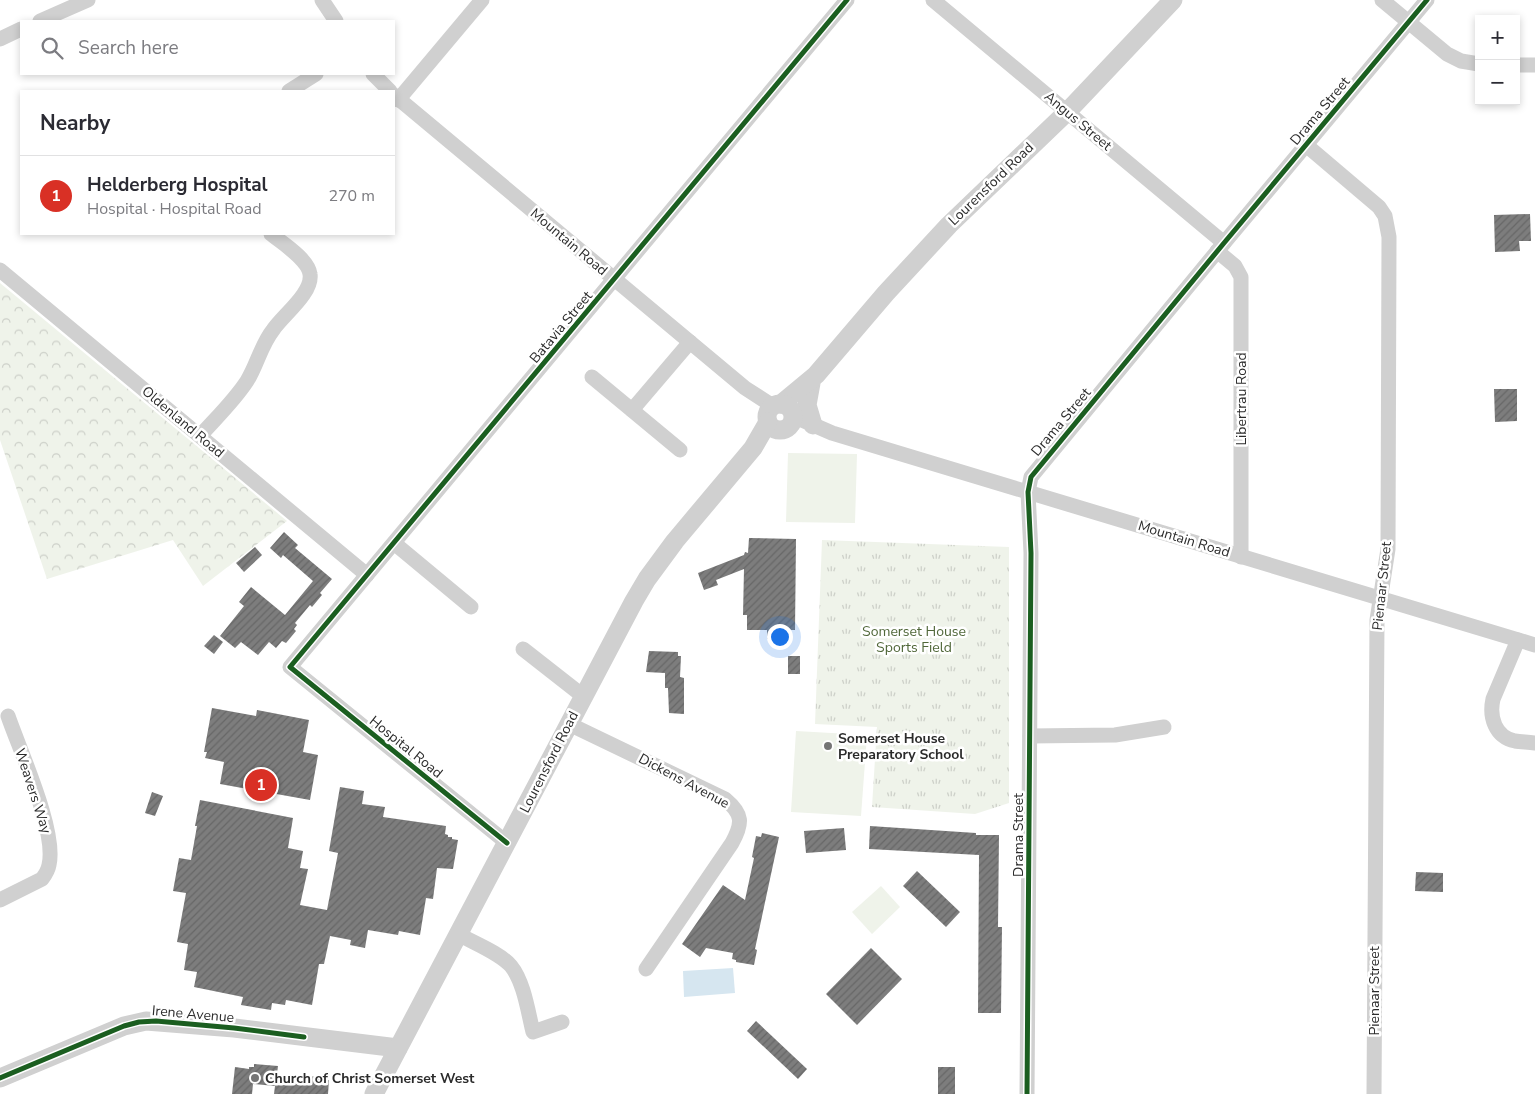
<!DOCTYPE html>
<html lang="en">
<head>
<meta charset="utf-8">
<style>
	body { margin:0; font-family:"Nunito Sans",sans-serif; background:#f7f7f7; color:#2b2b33 }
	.controls { position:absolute; right:15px; top:15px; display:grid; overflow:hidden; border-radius:0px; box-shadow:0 2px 8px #0003 }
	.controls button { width:45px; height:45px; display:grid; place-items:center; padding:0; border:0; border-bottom:1px solid #e1e1e2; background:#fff; color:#2b2b33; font:25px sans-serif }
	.you { position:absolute; left:779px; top:636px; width:18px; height:18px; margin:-12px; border:4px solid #fff; border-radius:50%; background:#1a73e8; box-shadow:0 0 0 8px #1a73e833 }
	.badge { display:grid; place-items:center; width:32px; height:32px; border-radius:50%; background:#d93025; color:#fff; font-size:16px; font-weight:700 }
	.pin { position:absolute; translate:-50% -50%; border:2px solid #fff; box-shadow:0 1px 5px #0006 }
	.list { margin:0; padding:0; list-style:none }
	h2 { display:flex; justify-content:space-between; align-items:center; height:65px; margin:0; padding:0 20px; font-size:21px }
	h2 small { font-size:16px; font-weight:400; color:#7c7c81 }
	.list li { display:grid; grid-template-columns:32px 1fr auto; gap:15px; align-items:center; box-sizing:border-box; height:80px; padding:0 20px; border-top:1px solid #e1e1e2 }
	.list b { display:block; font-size:19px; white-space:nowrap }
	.list p { margin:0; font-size:16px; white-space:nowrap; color:#7c7c81 }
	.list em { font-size:16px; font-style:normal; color:#7c7c81 }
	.icon { flex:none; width:28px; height:28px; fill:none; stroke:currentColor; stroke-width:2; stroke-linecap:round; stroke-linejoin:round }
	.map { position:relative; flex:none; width:1535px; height:1094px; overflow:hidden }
	.search { position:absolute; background:#fff; box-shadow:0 2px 8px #0003; left:20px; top:20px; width:375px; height:55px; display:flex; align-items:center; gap:12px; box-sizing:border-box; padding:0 18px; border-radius:0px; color:#7c7c81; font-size:19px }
	.panel { position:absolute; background:#fff; box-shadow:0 2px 8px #0003; left:20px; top:90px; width:375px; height:145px; border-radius:0px }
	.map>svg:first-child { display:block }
	.grass { fill:#eff3ea }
	.forest { fill:url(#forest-crowns) }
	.park { fill:url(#park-tufts) }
	.water { fill:#d6e6f0 }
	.building { fill:url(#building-hatch) }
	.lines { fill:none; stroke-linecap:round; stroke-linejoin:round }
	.minor { stroke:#d0d0d0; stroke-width:15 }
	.tertiary { stroke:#d0d0d0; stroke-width:19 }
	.cycleway-casing { stroke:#fff; stroke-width:8 }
	.cycleway { stroke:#1b5e20; stroke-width:5 }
	.poi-dot { fill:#757575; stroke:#fff; stroke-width:2 }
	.labels { text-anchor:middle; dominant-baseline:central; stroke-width:5; stroke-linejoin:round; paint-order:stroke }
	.street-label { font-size:14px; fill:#2b2b2b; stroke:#fff }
	.park-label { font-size:14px; fill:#506739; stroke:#fff }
	.poi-label { font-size:14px; font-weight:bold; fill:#2b2b2b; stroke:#fff; text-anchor:start }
</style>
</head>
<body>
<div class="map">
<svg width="1535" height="1094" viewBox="0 0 1535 1094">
	<defs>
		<pattern id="forest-crowns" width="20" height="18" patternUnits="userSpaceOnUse" patternTransform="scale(1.25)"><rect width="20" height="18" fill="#eff3ea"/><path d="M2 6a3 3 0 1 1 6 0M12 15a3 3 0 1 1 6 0" fill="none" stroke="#cdd0c9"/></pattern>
		<pattern id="park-tufts" width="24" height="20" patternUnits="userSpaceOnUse" patternTransform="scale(1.25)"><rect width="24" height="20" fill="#eff3ea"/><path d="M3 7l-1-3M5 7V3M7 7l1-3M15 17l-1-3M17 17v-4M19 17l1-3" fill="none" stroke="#cdd0c9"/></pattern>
		<pattern id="building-hatch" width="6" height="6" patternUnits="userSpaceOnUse" patternTransform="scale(1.25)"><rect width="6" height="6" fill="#7d7d7d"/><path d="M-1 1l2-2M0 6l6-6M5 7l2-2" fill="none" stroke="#676767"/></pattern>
	</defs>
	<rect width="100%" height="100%" fill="#fff"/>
	<g class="grass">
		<path d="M788,453L857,454L855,523L786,522Z"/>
		<path d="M796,731L867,735L861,816L791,812Z"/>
		<path d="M881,886L900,907L872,934L852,912Z"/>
	</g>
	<path class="forest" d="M0,283L287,521L203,586L173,540L47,579L0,440Z"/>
	<path class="park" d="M822,540L1009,547V803L975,814L872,807L877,727L815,724Z"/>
	<path class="water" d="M733,968L735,993L684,997L683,971Z"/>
	<g class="building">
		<path d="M1530,214L1531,241H1519L1520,251L1495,252L1494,215Z"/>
		<path d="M1494,389H1517V421L1495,422Z"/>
		<path d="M284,532L298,545L295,548L332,579L320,593L322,595L312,607L310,605L295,623L297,625L294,629L296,631L286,643L282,641L276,648L269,642L258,655L241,642L235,648L220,636L244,606L239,602L251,587L285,615L313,581L283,555L281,558L270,548Z"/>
		<path d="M749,538L796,539L795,630H783V639H767V630H747V615H743L744,569L716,580L718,585L704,590L699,576L698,573L744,555L745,552L748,553Z"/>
		<path d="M255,547L262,555L244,572L236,563Z"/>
		<path d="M214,635L223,642L214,654L204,646Z"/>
		<path d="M649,651L678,652V656H681L680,677L684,678V714L669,713L668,688H665V673L646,672Z"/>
		<rect x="788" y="656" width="12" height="18"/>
		<path d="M212,708L256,716L257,710L309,720L303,752L318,755L310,800L220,784L224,762L205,758L207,752H204Z"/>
		<path d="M340,787L364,791L362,804L385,807L383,817L446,826L445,834L448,835V837H452V839L458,840L453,869L437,868L433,899L426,898L420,935L399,931L398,935L368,930L365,948L350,945L351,940L330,936L324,964H319L312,1005L286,1000L285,1005L272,1003L271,1010L241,1005L243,997L194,987L197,972L184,970L188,944L177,942L186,893L173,891L179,858L191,860L197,826H195L200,800L293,818L288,848L303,851L300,868L308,869L300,905L327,910L338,853L329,851Z"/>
		<path d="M152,792L163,796L155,816L145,813Z"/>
		<path d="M870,826L976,833V835H999L998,927H1002L1001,1013H978L979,855L869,849Z"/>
		<path d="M844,828L846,850L806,853L804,831Z"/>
		<path d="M762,833L779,837L755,949L757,950L754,965L736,962V960L732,959L733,953L706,948L700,957L682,944L723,885L745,900L754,858L752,857L756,836L761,837Z"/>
		<path d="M917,871L960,912L946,927L903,886Z"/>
		<path d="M1416,872L1443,873V892L1415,891Z"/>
		<path d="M871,948L902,979L857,1025L826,994Z"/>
		<path d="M756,1021L807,1069L798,1079L747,1031Z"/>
		<path d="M254,1064L278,1066L277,1074L320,1077V1079L329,1080L328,1094H274L275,1086L253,1084L252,1094H232L235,1067L249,1069V1067H254Z"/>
		<rect x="938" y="1067" width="17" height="27"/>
	</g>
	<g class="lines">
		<g class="minor">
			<path d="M322,0L336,21"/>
			<path d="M933,0L1224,243"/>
			<path d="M1382,0L1447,54L1461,61L1479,64"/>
			<path d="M40,21L88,0"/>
			<path d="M0,39L21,29"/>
			<path d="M1516,65H1535"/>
			<path d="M373,74L390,91"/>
			<path d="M289,91L316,74"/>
			<path d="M394,95L745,388L773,406"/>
			<path d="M398,100L482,0"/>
			<path d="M1306,145L1379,207L1385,216L1389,237L1388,549L1377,620L1374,1094"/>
			<path d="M1217,251L1235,266L1241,277V557"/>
			<path d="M0,270L367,575"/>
			<path d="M592,377L680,450"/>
			<path d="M632,410L690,342"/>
			<path d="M793,416L832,433L1535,645"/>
			<path d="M200,436C216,418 234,401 247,381C257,365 261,345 273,330C283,315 313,293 310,274C308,259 282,243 271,234"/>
			<path d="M394,543L471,607"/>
			<path d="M1518,640L1493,699C1489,717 1495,737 1515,741C1521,742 1528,742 1535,743"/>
			<path d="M523,649L583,696"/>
			<path d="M569,724L725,799C743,814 743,823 732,843L646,969"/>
			<path d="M1030,736L1115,735L1164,727"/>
			<path d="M507,843L290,667L847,0"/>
			<path d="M0,900L42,879C45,875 48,871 49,865C57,831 20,751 8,716"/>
			<path d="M458,934C474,943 500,953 511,966C524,982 528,1012 533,1032L562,1022"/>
			<path d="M1027,1094L1031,553L1028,492L1031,477L1224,243L1427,0"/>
		</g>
		<g class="tertiary">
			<path d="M811,383L807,405L813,425"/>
			<path d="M781,404L816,375L886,293L949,225L1067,112L1173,0"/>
			<circle cx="780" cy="417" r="13"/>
			<path d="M0,1078L124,1026L146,1021L234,1028L398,1048"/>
			<path d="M374,1094L634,601L647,579L675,541L753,448L768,422"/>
		</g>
		<defs>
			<g id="cycleway">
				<path d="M507,843L290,667L847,0"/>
				<path d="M0,1078L124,1026L139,1022L156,1021L234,1028L304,1037"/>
				<path d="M1027,1094L1031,553L1028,492L1031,477L1224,243L1427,0"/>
			</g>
		</defs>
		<use href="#cycleway" class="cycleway-casing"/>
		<use href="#cycleway" class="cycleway"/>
	</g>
	<g class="poi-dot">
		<circle cx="828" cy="746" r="5"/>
		<circle cx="255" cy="1078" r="5"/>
	</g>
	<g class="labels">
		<g class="street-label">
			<text transform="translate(1320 111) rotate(-50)">Drama Street</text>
			<text transform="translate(1078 121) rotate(40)">Angus Street</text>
			<text transform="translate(991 184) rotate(-44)">Lourensford Road</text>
			<text transform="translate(569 242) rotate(40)">Mountain Road</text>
			<text transform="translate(561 327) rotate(-50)">Batavia Street</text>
			<text transform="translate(1241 399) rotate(-90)">Libertrau Road</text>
			<text transform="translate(183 422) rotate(40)">Oldenland Road</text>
			<text transform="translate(1061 422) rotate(-50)">Drama Street</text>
			<text transform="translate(1184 539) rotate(17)">Mountain Road</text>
			<text transform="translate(1382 586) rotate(-84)">Pienaar Street</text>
			<text transform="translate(406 747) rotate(39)">Hospital Road</text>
			<text transform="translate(549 762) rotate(-63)">Lourensford Road</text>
			<text transform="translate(684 781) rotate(28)">Dickens Avenue</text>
			<text transform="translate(33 791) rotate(72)">Weavers Way</text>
			<text transform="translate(1018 835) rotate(-90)">Drama Street</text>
			<text transform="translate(1374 991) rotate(-90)">Pienaar Street</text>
			<text transform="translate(193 1014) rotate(5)">Irene Avenue</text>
		</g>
		<g class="park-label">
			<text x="914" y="631">Somerset House<tspan x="914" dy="16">Sports Field</tspan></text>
		</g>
		<g class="poi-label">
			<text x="838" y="738">Somerset House<tspan x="838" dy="16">Preparatory School</tspan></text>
			<text x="265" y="1078">Church of Christ Somerset West</text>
		</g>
	</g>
</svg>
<div class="controls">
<button>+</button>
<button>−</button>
</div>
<div class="you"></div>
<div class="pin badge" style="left:261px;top:785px">1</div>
<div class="search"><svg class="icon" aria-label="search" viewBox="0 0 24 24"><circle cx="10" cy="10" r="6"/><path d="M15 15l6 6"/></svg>Search here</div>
<section class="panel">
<h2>Nearby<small></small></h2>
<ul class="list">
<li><span class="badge">1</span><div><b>Helderberg Hospital</b><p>Hospital · Hospital Road</p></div><em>270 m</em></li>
</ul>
</section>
</div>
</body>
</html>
